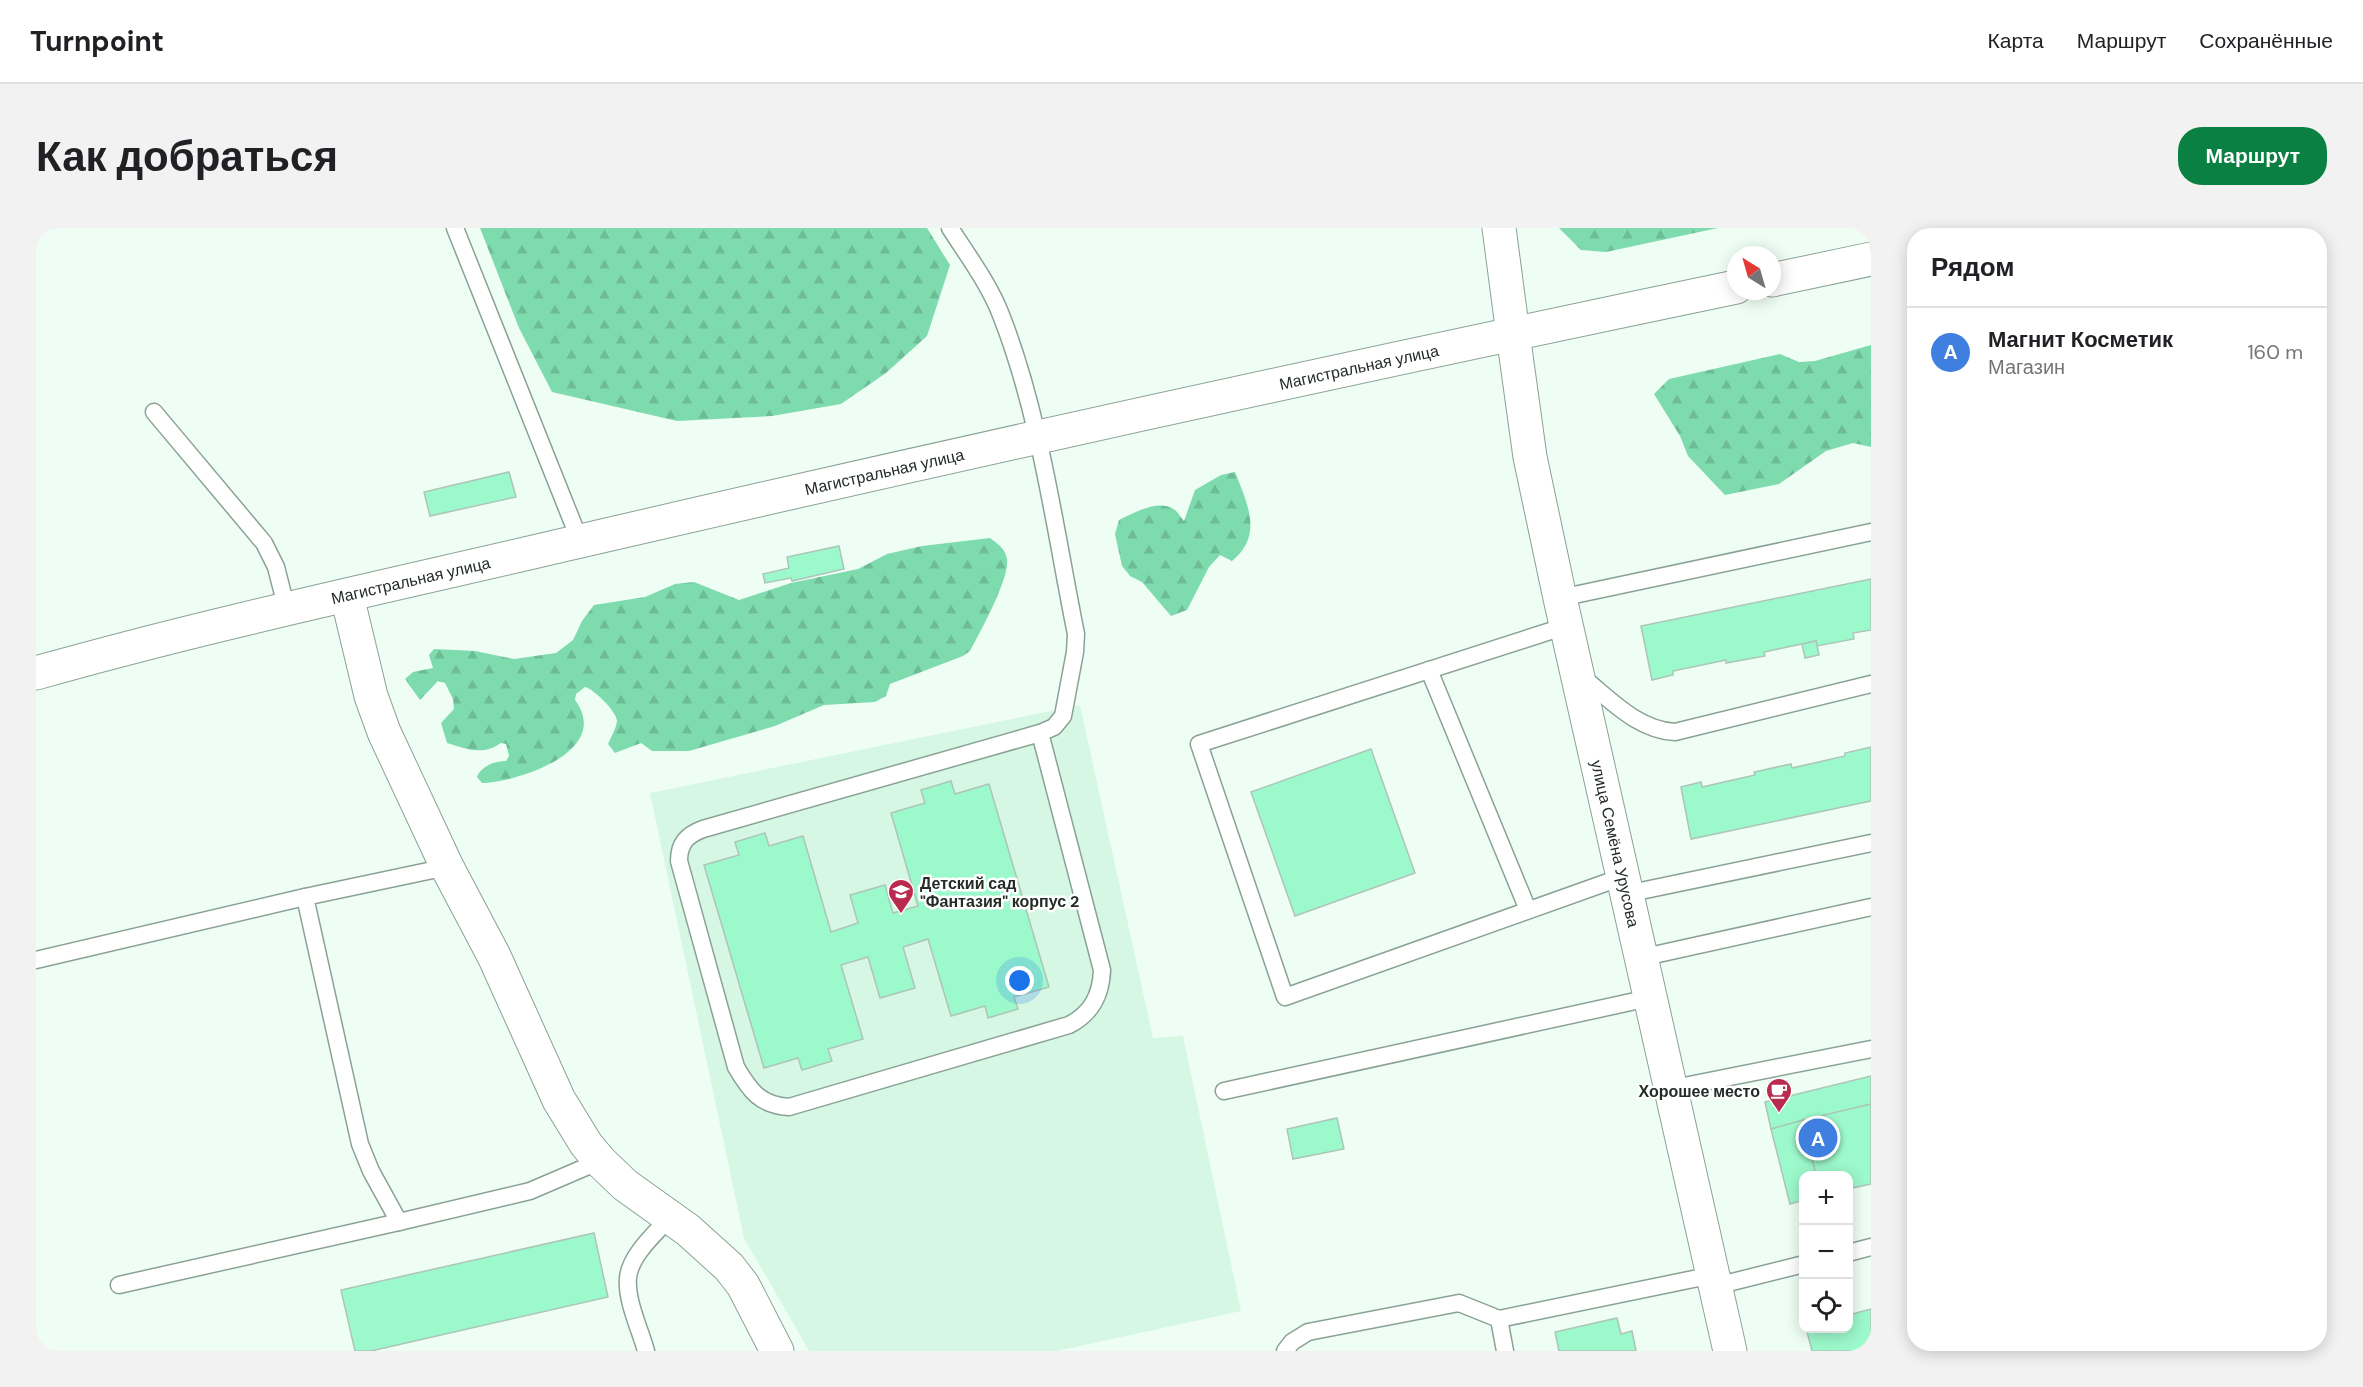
<!DOCTYPE html>
<html lang="ru">
<head>
<meta charset="utf-8">
<style>
	body { margin:0; font-family:"DM Sans",sans-serif; background:#f2f2f2; color:#202124 }
	.controls { position:absolute; right:18px; bottom:18px; display:grid; overflow:hidden; border-radius:12px; box-shadow:0 3px 15px #0003 }
	.controls button { width:54px; height:54px; display:grid; place-items:center; padding:0; border:0; border-bottom:2px solid #e0e0e0; background:#fff; color:#202124; font:30px sans-serif }
	.compass { position:absolute; left:1691px; top:18px; width:54px; height:54px; border-radius:50%; background:#fff; box-shadow:0 3px 15px #0003; rotate:323deg }
	.you { position:absolute; left:984px; top:753px; width:21px; height:21px; margin:-15px; border:4px solid #fff; border-radius:50%; background:#1a73e8; box-shadow:0 0 0 9px #1a73e833 }
	.badge { display:grid; place-items:center; width:39px; height:39px; border-radius:50%; background:#0b8043; color:#fff; font-size:20px; font-weight:700 }
	.pin { position:absolute; translate:-50% -50%; border:3px solid #fff; box-shadow:0 2px 6px #0006 }
	.list { margin:0; padding:0; list-style:none }
	h2 { display:flex; justify-content:space-between; align-items:center; height:78px; margin:0; padding:0 24px; font-size:26px }
	h2 small { font-size:20px; font-weight:400; color:#757577 }
	.list li { display:grid; grid-template-columns:39px 1fr auto; gap:18px; align-items:center; box-sizing:border-box; height:90px; padding:0 24px; border-top:2px solid #e0e0e0 }
	.list b { display:block; font-size:22px; white-space:nowrap }
	.list p { margin:0; font-size:20px; white-space:nowrap; color:#757577 }
	.list em { font-size:20px; font-style:normal; color:#757577 }
	.icon { flex:none; width:33px; height:33px; fill:none; stroke:currentColor; stroke-width:2; stroke-linecap:round; stroke-linejoin:round }
	.map { position:relative; flex:none; width:1835px; height:1123px; overflow:hidden; border-radius:24px }
	header { display:flex; align-items:center; gap:36px; box-sizing:border-box; height:84px; padding:0 30px; background:#fff; border-bottom:2px solid #e0e0e0 }
	header strong { font-size:28px }
	nav { display:flex; gap:33px; margin-inline-start:auto; font-size:21px }
	.intro { display:flex; align-items:center; justify-content:space-between; box-sizing:border-box; height:144px; padding:0 36px }
	h1 { margin:0; font-size:42px }
	.button { padding:15px 27px; border-radius:24px; background:#0b8043; color:#fff; font-size:21px; font-weight:700 }
	main { display:flex; gap:36px; padding:0 36px }
	aside { flex:1; background:#fff; border-radius:24px; box-shadow:0 3px 15px #0003 }
	.map>svg:first-child { display:block }
	.built { fill:#d5f7e4 }
	.forest { fill:url(#forest-firs) }
	.building { fill:#9cf9cb; stroke:#adc5b8; stroke-width:1.5 }
	.lines { fill:none; stroke-linecap:round; stroke-linejoin:round }
	.lane-casing { stroke:#8aa295; stroke-width:19 }
	.street-casing { stroke:#8aa295; stroke-width:35 }
	.secondary-casing { stroke:#8aa295; stroke-width:35 }
	.lane { stroke:#fff; stroke-width:16 }
	.street { stroke:#fff; stroke-width:33 }
	.secondary { stroke:#fff; stroke-width:33 }
	.labels { text-anchor:middle; dominant-baseline:central; stroke-width:5; stroke-linejoin:round; paint-order:stroke }
	.street-label { font-size:16px; fill:#232c27; stroke:#fff }
	.poi-label { font-size:16px; font-weight:bold; fill:#232c27; stroke:#fff; text-anchor:start }
</style>
</head>
<body>
<header>
<strong>Turnpoint</strong>
<nav><a>Карта</a><a>Маршрут</a><a>Сохранённые</a></nav>
</header>
<div class="intro"><h1>Как добраться</h1><a class="button">Маршрут</a></div>
<main>
<div class="map">
<svg width="1835" height="1123" viewBox="0 0 1835 1123">
	<defs>
		<pattern id="forest-firs" width="22" height="20" patternUnits="userSpaceOnUse" patternTransform="scale(1.5)"><rect width="22" height="20" fill="#7edbae"/><path d="M5 1l3.5 6h-7zM16 11l3.5 6h-7z" fill="#6dbc96"/></pattern>
	</defs>
	<rect width="100%" height="100%" fill="#effef5"/>
	<path class="built" d="M1044,477L1117,810L1147,808L1205,1083L1021,1123H773L708,1010L614,565Z"/>
	<g class="forest">
		<path d="M444,0H891L914,37L891,108L850,145L805,176L736,188L641,193L516,164L483,100Z"/>
		<path d="M1523,0H1682L1570,24L1545,22Z"/>
		<path d="M1835,117V219L1817,215L1790,223L1743,256L1689,267L1652,228L1644,208L1618,166L1633,151L1744,126L1763,134L1779,133Z"/>
		<path d="M1199,244C1211,275 1228,307 1196,333L1184,327L1173,339L1151,382L1135,388L1106,354L1094,348L1086,338L1079,306L1083,292C1098,285 1123,270 1139,282C1142,284 1145,290 1148,293L1159,262L1185,247Z"/>
		<path d="M954,310C962,316 969,320 971,331C974,350 944,404 934,423L927,428L854,456L850,468L839,474L788,477L739,498L653,523H616L605,515L579,525L572,516C575,509 580,501 581,493C581,484 558,461 549,459L540,466L539,472C577,523 482,554 446,555L441,549C445,538 459,533 470,533L473,528L470,516L465,515C446,528 431,521 411,515L405,495L418,481L417,471L409,455L402,453L384,472L369,451L377,444L397,440L393,427L398,421L439,423L478,431L520,425L537,412L546,393L558,377L609,369L639,356L658,354L703,372L755,355L822,341L851,326L886,318Z"/>
	</g>
	<g class="building">
		<path d="M473,244L480,269L394,288L388,264Z"/>
		<path d="M803,318L808,341L756,353L755,350L729,355L727,346L753,340L751,329Z"/>
		<path d="M1835,351V402L1817,405L1818,411L1781,418L1780,413L1728,424L1729,428L1690,435V432L1637,443V447L1616,452L1605,398Z"/>
		<path d="M1780,413L1783,427L1769,430L1766,416Z"/>
		<path d="M1835,519V573L1655,611L1645,559L1665,554L1666,559L1719,547L1718,544L1755,536L1756,540L1809,528V525Z"/>
		<path d="M1335,521L1379,645L1259,688L1215,564Z"/>
		<path d="M915,553L919,566L953,556L1013,759L978,769L982,781L952,790L949,778L915,788L892,711L867,719L879,760L844,770L832,729L805,737L827,811L792,821L796,833L766,842L762,830L728,840L668,637L703,627L699,614L729,605L733,618L767,608L795,704L822,695L814,667L849,657L857,685L882,678L855,585L889,575L885,562Z"/>
		<path d="M1835,848V876L1735,901L1729,874Z"/>
		<path d="M1835,876V956L1812,961V948H1780L1767,892Z"/>
		<path d="M1301,890L1308,921L1257,931L1251,901Z"/>
		<path d="M1767,892L1780,948H1768V972L1754,976L1735,901Z"/>
		<path d="M558,1005L572,1069L335,1123H319L305,1062Z"/>
		<path d="M1835,1081V1123H1776L1770,1100H1812V1087Z"/>
		<path d="M1581,1090L1585,1106L1596,1103L1600,1123H1523L1519,1104Z"/>
	</g>
	<g class="lines">
		<defs>
			<g id="lane">
				<path d="M419,0L544,313"/>
				<path d="M914,0C932,28 953,56 965,87C1004,186 1019,302 1040,406L1039,424L1027,488L1018,499L1004,505L667,601C651,607 643,615 643,633L700,839C714,863 724,877 753,879L1033,797C1056,785 1065,767 1066,742L1004,505"/>
				<path d="M118,184L228,315L240,339L251,382"/>
				<path d="M1524,370L1835,304"/>
				<path d="M1530,398L1163,516L1249,769L1586,649"/>
				<path d="M1393,442L1492,682"/>
				<path d="M1545,448C1574,471 1601,502 1639,504L1835,456"/>
				<path d="M411,639L269,669L324,916L335,943L363,994L494,963L564,933"/>
				<path d="M1590,666L1835,615"/>
				<path d="M1604,730L1835,679"/>
				<path d="M0,732L269,669"/>
				<path d="M1633,861L1835,821"/>
				<path d="M1188,863L1613,770"/>
				<path d="M1812,1025L1835,1019"/>
				<path d="M83,1057L363,994"/>
				<path d="M1680,1058L1768,1036"/>
				<path d="M1463,1091L1469,1123"/>
				<path d="M610,1123C604,1101 590,1073 592,1050C594,1027 620,1005 634,989"/>
				<path d="M1249,1123L1256,1114L1272,1104L1423,1075L1463,1091L1677,1047"/>
			</g>
			<g id="street">
				<path d="M1463,0L1477,106"/>
				<path d="M311,368L335,468L348,504L411,639L458,728L523,872L550,916L564,933L589,957L652,1002L693,1039L707,1057L741,1123"/>
			</g>
			<g id="secondary">
				<path d="M1736,52L1835,31"/>
				<path id="s1" d="M1477,106L1494,229L1524,370L1694,1123"/>
				<path id="s2" d="M0,445C177,395 357,357 536,315C923,225 1311,140 1700,59"/>
			</g>
		</defs>
		<use href="#lane" class="lane-casing"/>
		<use href="#street" class="street-casing"/>
		<use href="#secondary" class="secondary-casing"/>
		<use href="#lane" class="lane"/>
		<use href="#street" class="street"/>
		<use href="#secondary" class="secondary"/>
	</g>
	<defs>
		<symbol id="school-pin" viewBox="-11 -11 22 30"><path d="M0 17L-7.5 6A9.5 9.5 0 1 1 7.5 6Z" fill="#ba294e" stroke="#fff"/><path d="M0-5L7-2L0 1L-7-2ZM-4 1L0 2.5L4 1V4Q0 6-4 4Z" fill="#fff"/></symbol>
		<symbol id="cafe-pin" viewBox="-11 -11 22 30"><path d="M0 17L-7.5 6A9.5 9.5 0 1 1 7.5 6Z" fill="#ba294e" stroke="#fff"/><path d="M-5.5-4.5H6V0H3Q3 3.5 0 3.5H-2.5Q-5.5 3.5-5.5 0ZM3-3.2v2h1.7v-2ZM-6 4.5H4V6H-6Z" fill="#fff"/></symbol>
	</defs>
	<g fill-rule="evenodd">
		<use href="#school-pin" x="850" y="649" width="30" height="40"/>
		<use href="#cafe-pin" x="1728" y="848" width="30" height="40"/>
	</g>
	<g class="labels">
		<g class="street-label">
			<text stroke="none"><textPath href="#s2" startOffset="1358">Магистральная улица</textPath></text>
			<text stroke="none"><textPath href="#s2" startOffset="872">Магистральная улица</textPath></text>
			<text stroke="none"><textPath href="#s2" startOffset="386">Магистральная улица</textPath></text>
			<text stroke="none"><textPath href="#s1" startOffset="520">улица Семёна Урусова</textPath></text>
		</g>
		<g class="poi-label">
			<text x="884" y="655">Детский сад<tspan x="884" dy="18">"Фантазия" корпус 2</tspan></text>
			<text x="1724" y="863" text-anchor="end">Хорошее место</text>
		</g>
	</g>
</svg>
<div class="controls">
<button>+</button>
<button>−</button>
<button><svg class="icon" aria-label="locate" viewBox="0 0 24 24"><circle cx="12" cy="12" r="6"/><path d="M12 2v4M12 18v4M2 12h4M18 12h4"/></svg></button>
</div>
<svg class="compass" viewBox="-18 -18 36 36"><path d="M0-13l5 13h-10z" fill="#e53935"/><path d="M0 13l5-13h-10z" fill="#757577"/></svg>
<div class="you"></div>
<div class="pin badge" style="left:1782px;top:910px;background:#3f7fe0">A</div>
</div>
<aside>
<h2>Рядом<small></small></h2>
<ul class="list">
<li><span class="badge" style="background:#3f7fe0">A</span><div><b>Магнит Косметик</b><p>Магазин</p></div><em>160 m</em></li>
</ul>
</aside>
</main>
</body>
</html>
